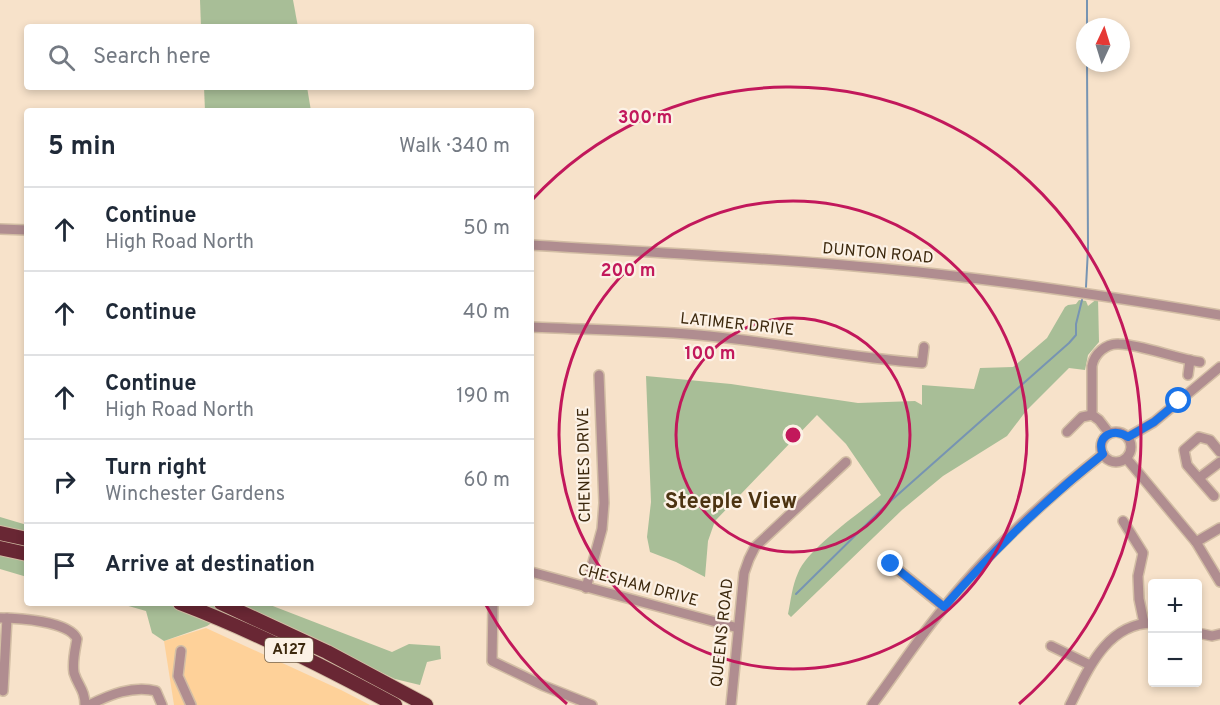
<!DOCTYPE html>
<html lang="en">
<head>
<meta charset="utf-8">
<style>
	body { margin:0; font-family:Overpass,sans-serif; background:#f6f6f7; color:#1f2937 }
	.controls { position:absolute; right:18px; bottom:18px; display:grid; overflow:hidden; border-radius:6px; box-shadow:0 3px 9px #0003 }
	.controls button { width:54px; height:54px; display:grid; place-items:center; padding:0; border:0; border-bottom:2px solid #e0e1e3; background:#fff; color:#1f2937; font:30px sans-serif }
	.compass { position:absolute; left:1076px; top:18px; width:54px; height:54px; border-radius:50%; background:#fff; box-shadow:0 3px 9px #0003; rotate:4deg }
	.stop { position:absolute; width:18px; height:18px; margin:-14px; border:4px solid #1a73e8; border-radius:50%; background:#fff }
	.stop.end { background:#1a73e8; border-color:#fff; box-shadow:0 2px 6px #0008 }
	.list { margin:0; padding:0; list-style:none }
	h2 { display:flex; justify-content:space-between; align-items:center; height:78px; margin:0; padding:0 24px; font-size:26px }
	h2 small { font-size:20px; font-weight:400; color:#747a83 }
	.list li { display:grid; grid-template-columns:39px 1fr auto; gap:18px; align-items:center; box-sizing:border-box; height:84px; padding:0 24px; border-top:2px solid #e0e1e3 }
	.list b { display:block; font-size:22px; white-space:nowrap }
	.list p { margin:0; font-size:20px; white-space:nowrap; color:#747a83 }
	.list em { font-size:20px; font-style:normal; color:#747a83 }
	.icon { flex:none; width:33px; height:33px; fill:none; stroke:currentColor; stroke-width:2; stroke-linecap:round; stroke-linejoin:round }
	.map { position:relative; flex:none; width:1220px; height:705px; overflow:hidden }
	.search { position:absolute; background:#fff; box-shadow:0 3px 9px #0003; left:24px; top:24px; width:510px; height:66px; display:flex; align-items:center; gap:15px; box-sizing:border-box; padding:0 21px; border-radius:6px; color:#747a83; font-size:22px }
	.panel { position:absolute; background:#fff; box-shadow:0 3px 9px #0003; left:24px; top:108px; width:510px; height:498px; border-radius:6px }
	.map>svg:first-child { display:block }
	.built { fill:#fed199 }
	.green { fill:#a8be97 }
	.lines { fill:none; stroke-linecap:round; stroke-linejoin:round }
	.stream { stroke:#7794b2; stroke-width:2 }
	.minor-casing { stroke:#d2bda4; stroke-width:12 }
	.highway-casing { stroke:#d2bda4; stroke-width:16 }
	.minor { stroke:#b08d90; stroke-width:9 }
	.highway { stroke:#692734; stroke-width:14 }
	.route { stroke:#1a73e8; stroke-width:8 }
	.ring { fill:none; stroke:#c2185b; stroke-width:3 }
	.labels { text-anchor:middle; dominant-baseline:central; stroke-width:4.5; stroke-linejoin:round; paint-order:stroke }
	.shield { fill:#fcf1e5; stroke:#76644e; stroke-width:1.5 }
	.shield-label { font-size:15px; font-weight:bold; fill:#3c280d }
	.street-label { font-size:16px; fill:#3c280d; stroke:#fcf1e5 }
	.district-label { font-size:22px; font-weight:bold; fill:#4c3311; stroke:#fcf1e5 }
	.centre { fill:#c2185b; stroke:#fcf1e5; stroke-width:3 }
	.ring-label { font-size:18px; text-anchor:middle; font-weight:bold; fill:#c2185b; stroke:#fcf1e5; stroke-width:4.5; stroke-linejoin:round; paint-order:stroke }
</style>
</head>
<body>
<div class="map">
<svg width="1220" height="705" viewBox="0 0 1220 705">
	<rect width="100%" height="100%" fill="#f7e2ca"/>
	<path class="built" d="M206,628L341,690L370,705H174L164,641Z"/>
	<g class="green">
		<path d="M200,0H293L298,27H201Z"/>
		<path d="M204,87H307L311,111H205Z"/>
		<path d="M1098,298L1099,342L1088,355L1085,370L1069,368L1026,411L1007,436L943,476L902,510L791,617L788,614C791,600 792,586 798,573C808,548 860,513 881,495L846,444L817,415L715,521L708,541L705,577L676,562L650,552L647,537L651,502L646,376L731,384L858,403L915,401L922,405V385L974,389L980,368L1013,367L1047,338L1065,307L1068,305L1076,304L1079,300L1086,301L1088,306Z"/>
		<path d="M0,517L27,525V577L0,569Z"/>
		<path d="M118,603H265L392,652L409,644L440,646L441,659L427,662L420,685L395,679L239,605L207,626L164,641L152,633L146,611Z"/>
	</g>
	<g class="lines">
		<g class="stream">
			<path d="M1087,0V27"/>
			<path d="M1086,287L1088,249L1087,63"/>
			<path d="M796,594L885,506L1069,343L1076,335V324L1082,300"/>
		</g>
		<defs>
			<g id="minor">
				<path d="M0,229L27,230"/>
				<path d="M531,245C642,252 754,257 865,267C984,277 1102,295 1220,315"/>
				<path d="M531,327C591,330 650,330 709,336C781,343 851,358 922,363L924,347"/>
				<path d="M1188,375L1190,360"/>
				<circle cx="1116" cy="447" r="15"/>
				<path d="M1067,432L1082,417L1092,415"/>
				<path d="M1109,433L1099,420L1092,415V366C1094,354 1106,343 1119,344C1143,345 1174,358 1200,362"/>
				<path d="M1128,437L1154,422L1220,367"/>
				<path d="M1127,459L1196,542L1220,582"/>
				<path d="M1199,478L1220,462"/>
				<path d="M1214,496L1187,465L1184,450L1199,437L1210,440L1220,452"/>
				<path d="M1123,521L1143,553L1138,576L1139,599L1144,623"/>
				<path d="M1196,542L1220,528"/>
				<path d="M891,564L944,607"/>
				<path d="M531,572L738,628"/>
				<path d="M586,588L602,529L604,503L599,375"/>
				<path d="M493,603L492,661L544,686L592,705"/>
				<path d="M0,618C18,618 69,621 77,639C75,650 72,662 74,673C78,686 85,690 85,705"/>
				<path d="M1198,633L1212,636L1220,634"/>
				<path d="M1051,646L1090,665"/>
				<path d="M181,651L178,676L191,705"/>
				<path d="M3,691L7,618"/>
				<path d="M89,705C109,695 133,685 156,691L162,705"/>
				<path d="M731,705L744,573L749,559L755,547L846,462"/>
				<path d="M872,705C893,677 912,648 934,620C981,558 1042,502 1103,454"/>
				<path d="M1070,705C1088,670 1106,624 1152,623"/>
			</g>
			<g id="highway">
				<path d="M0,533L27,539"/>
				<path d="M0,548L27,554"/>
				<path d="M180,603C254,631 325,667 395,705"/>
				<path d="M221,603L327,652L426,705"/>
			</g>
		</defs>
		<use href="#minor" class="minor-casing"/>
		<use href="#highway" class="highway-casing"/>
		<use href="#minor" class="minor"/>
		<use href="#highway" class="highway"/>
	</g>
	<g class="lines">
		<path class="route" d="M891,564L944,607C992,552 1045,500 1103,454C1095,436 1114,427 1128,437L1154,422L1179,401"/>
	</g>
	<g class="ring">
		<circle cx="793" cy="435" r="117"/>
		<circle cx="793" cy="435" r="234"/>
		<path d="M567 704A351 351 0 0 1 486 605M532 200A351 351 0 1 1 1019 704"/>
	</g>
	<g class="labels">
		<rect class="shield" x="265" y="638" width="48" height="24" rx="4.5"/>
		<g class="shield-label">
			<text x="289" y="650">A127</text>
		</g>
		<g class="street-label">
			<text transform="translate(878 254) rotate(5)">DUNTON ROAD</text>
			<text transform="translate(737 325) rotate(6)">LATIMER DRIVE</text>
			<text transform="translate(585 465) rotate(-91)">CHENIES DRIVE</text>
			<text transform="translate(638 586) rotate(15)">CHESHAM DRIVE</text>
			<text transform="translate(723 633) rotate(-84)">QUEENS ROAD</text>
		</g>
		<g class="district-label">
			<text x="731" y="502">Steeple View</text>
		</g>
	</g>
	<circle cx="793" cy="435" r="9" class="centre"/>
	<g class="ring-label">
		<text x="645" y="123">300 m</text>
		<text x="628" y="276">200 m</text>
		<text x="710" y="359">100 m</text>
	</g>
</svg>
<div class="controls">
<button>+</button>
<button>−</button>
</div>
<svg class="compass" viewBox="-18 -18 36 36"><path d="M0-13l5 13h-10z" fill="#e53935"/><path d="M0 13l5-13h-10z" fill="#747a83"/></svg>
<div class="stop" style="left:1179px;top:401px"></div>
<div class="stop end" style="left:891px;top:564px"></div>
<div class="search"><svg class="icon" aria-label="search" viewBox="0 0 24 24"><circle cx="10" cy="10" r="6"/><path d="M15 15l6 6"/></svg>Search here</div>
<section class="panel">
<h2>5 min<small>Walk · 340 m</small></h2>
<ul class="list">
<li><svg class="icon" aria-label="ahead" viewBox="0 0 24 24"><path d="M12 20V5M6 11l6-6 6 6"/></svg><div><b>Continue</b><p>High Road North</p></div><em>50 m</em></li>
<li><svg class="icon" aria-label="ahead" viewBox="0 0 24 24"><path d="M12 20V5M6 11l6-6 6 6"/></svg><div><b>Continue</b></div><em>40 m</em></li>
<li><svg class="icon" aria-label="ahead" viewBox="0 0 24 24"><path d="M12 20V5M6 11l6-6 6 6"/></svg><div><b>Continue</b><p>High Road North</p></div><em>190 m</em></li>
<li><svg class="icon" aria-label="right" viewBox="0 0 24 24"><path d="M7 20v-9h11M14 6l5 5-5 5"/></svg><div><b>Turn right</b><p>Winchester Gardens</p></div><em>60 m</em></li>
<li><svg class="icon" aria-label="arrive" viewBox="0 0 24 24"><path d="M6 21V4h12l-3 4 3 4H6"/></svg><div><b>Arrive at destination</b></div></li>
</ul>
</section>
</div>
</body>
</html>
